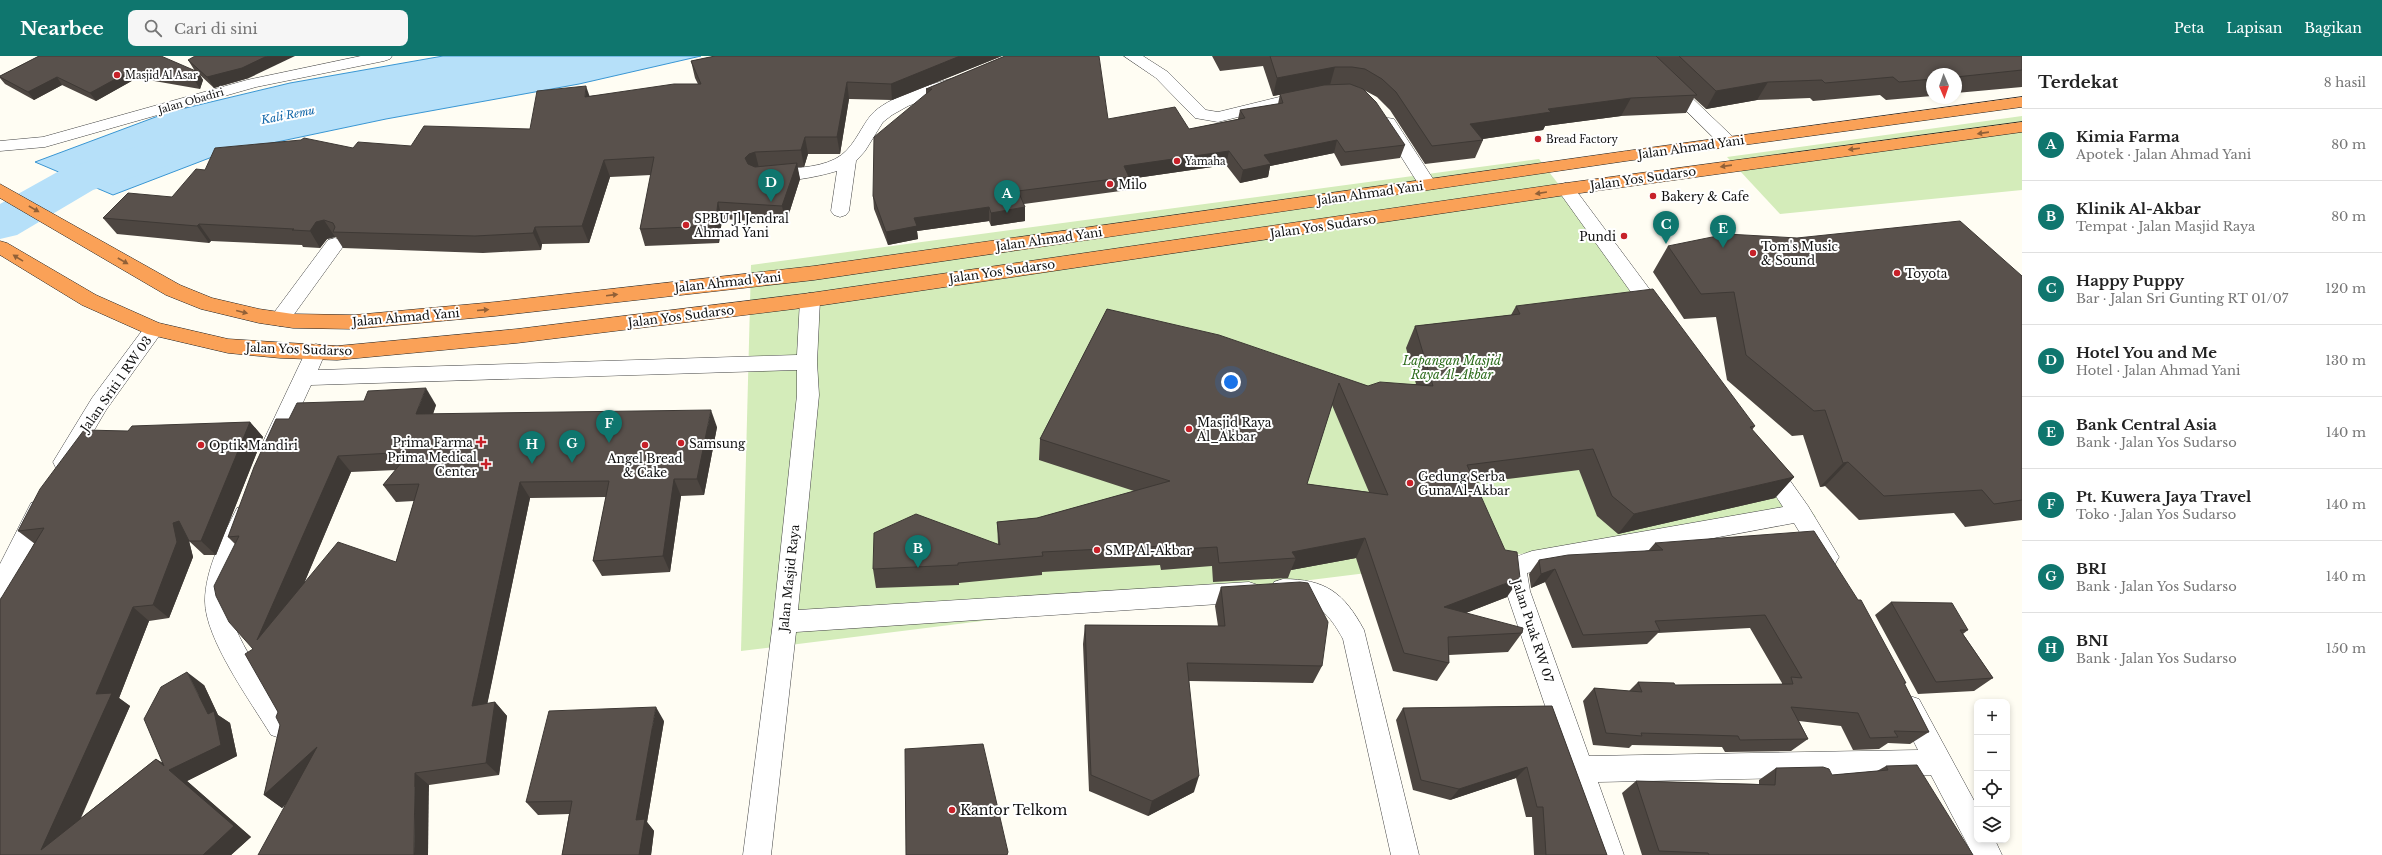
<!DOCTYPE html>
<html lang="id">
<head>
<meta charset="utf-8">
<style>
	body { margin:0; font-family:"Libre Baskerville",serif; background:#f6f6f6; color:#222 }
	.controls { position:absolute; right:12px; bottom:12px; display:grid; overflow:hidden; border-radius:8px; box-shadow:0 2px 6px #0003 }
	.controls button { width:36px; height:36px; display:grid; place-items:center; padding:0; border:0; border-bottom:1px solid #e0e0e0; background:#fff; color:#222; font:20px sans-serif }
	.compass { position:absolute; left:1926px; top:12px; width:36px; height:36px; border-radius:50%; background:#fff; box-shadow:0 2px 6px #0003; rotate:178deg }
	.you { position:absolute; left:1231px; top:326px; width:14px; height:14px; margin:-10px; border:3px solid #fff; border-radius:50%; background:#1a73e8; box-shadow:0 0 0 6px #1a73e833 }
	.badge { display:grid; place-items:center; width:26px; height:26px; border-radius:50%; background:#0f766e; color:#fff; font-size:13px; font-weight:700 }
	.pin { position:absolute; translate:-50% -33px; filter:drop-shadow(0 1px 2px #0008) }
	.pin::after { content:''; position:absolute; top:21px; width:14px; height:12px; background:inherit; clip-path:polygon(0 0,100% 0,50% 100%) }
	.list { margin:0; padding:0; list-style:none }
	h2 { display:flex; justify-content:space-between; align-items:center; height:52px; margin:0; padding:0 16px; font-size:17px }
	h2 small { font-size:13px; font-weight:400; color:#767676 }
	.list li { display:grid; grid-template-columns:26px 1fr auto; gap:12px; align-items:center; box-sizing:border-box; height:72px; padding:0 16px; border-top:1px solid #e0e0e0 }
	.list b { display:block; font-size:15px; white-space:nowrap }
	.list p { margin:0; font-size:13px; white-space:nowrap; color:#767676 }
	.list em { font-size:13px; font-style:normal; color:#767676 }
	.icon { flex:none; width:22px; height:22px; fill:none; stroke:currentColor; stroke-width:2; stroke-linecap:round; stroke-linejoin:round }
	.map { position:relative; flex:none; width:2022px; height:799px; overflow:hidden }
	header { display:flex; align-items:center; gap:24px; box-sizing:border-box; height:56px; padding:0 20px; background:#0f766e; color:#fff }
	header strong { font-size:19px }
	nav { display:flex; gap:22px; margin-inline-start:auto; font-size:14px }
	.search { width:280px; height:36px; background:#f6f6f6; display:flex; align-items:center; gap:10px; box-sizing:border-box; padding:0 14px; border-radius:8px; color:#767676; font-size:15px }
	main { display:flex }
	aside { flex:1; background:#fff }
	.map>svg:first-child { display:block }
	.green { fill:#d4ecba }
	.water { fill:#b6e0f9; stroke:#3996d3 }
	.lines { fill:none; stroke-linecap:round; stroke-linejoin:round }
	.river { fill:#b6e0f9; fill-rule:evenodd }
	.minor-casing { stroke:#434343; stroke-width:1 }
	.highway-casing { stroke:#212121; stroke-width:1 }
	.minor { fill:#fff; fill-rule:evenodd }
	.highway { fill:#faa157; fill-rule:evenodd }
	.wall { fill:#4d4641; fill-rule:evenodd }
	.shaded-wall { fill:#3e3935 }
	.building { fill:#59514c; stroke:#3e3935; fill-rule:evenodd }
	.oneway { fill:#916037 }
	.poi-dot { fill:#c72129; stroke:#fff; stroke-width:1.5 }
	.labels { text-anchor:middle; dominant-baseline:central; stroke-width:4; stroke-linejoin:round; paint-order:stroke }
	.far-poi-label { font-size:10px; fill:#101010; stroke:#fff; text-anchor:start }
	.far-street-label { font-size:10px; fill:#101010; stroke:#fff }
	.far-water-label { font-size:11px; font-style:italic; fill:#1267a9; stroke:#fff }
	.street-label { font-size:12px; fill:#101010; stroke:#fff }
	.poi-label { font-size:12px; fill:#101010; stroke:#fff; text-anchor:start }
	.park-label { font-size:12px; font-style:italic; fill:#2d6c1c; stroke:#fff }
	.near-poi-label { font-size:14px; fill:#101010; stroke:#fff; text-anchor:start }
</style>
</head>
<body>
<header>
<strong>Nearbee</strong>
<div class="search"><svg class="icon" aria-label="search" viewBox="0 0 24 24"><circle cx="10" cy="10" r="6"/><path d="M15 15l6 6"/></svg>Cari di sini</div>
<nav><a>Peta</a><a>Lapisan</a><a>Bagikan</a></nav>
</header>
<main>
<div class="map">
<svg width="2022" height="799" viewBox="0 0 2022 799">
	<rect width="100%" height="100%" fill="#fffdf3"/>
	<g class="green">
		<path d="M2022,60V134L1780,158L1727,101Z"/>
		<path d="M1539,103L1816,461L741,595L751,209Z"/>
	</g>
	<path class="water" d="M443,0H701L579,28L386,63L220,98L113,139L35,106L169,56L290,27Z"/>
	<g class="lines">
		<path class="river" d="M151,86L167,90L173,100L167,110L93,134L17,179L0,183V148L61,114Z"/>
		<defs>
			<g id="minor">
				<path d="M361,0H392L390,3L384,5L256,31L45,91L0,95V85L43,81L247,24Z"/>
				<path d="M1124,0H1143L1168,16L1206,54L1218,56L1308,34L1314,36L1316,39L1314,42L1218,66L1195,62L1156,22Z"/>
				<path d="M1631,0H1648L1734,82L1737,86L1734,90H1722Z"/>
				<path d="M954,22L960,24L962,27L960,30L908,50L892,59L883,66L865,95L856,105L849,155L846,159L840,161L834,159L831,155L837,115C817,121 783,128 763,123L760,119L763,115L769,113C790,112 815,113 835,103C853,94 859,74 871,59C887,41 931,28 954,22Z"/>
				<path d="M1388,62L1394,63L1437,129L1434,133H1422L1419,129L1380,67L1382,63Z"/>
				<path d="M1566,127L1572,129L1665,254L1668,259L1665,264L1658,266L1651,264L1557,133L1560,129Z"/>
				<path d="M335,182L342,184L344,188L342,192L287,268L280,270L273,268L270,263L273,258L328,184Z"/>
				<path d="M810,237L817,239L820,244L817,306L819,339L798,554L1249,526L1258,529L1261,536L1258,543L1249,546L796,576L771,799H743L773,566L797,339V314L311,329L280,396L272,399L264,396L261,390L306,295L309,290L316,288L323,290L326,295L318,314L797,299L800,244L803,239Z"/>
				<path d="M154,266L161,268L164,273L106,354L72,412L64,415L56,412L53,406L92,342L147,268Z"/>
				<path d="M1766,399L1774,402L1808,450L1839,501L1835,508L1827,511L1819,508L1794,467L1527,517L1530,535L1589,700L1918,694L1897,652L1901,643L1910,640L1919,643L1977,750V784H1995L2002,799H1973L1931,719L1598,726L1624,799H1596L1506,535C1502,507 1506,504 1532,495L1783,451L1755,408L1758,402Z"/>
				<path d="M39,445L47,447L50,454L9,539L0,542V508L31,447Z"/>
				<path d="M245,450L253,452L256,459C247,484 232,510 230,537C225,582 276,630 293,670L289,679L280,682L271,679C251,646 205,583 205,545C205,514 223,479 237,452Z"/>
				<path d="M1283,523C1326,523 1344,537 1364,574L1419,799H1391L1343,583C1333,565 1321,547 1299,544C1290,543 1283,543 1274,540L1271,533L1274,526Z"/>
			</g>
			<g id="highway">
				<path d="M2022,41V51L1626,105L814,224L495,260L354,273L293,272L259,267L201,253L166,239L0,142V128L180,229L212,242L259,253L293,258L354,259L495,246L814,210L1626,95Z"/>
				<path d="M2022,66V76L1566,139L810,251L517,287L337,304L280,302L228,297L147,278L82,249L0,199V185L7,187L96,239L159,267L228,283L337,290L517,273L810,237L1566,127Z"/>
			</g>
		</defs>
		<use href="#minor" class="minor-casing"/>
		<use href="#highway" class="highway-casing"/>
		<use href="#minor" class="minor"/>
		<use href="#highway" class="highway"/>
	</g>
	<g class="wall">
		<path d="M39,0L195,15L188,4L249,22L214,32L200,19L203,24L200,33L137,22L96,45L62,29L34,44L5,28L0,22V20Z"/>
		<path d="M715,0H1002L892,44L849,43L840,98H808L804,111H797L800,123L786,167L722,163L719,187L645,190L640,173L651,119L610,121L589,187L542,188L541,194L483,197L343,192L336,181H335L327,183L320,192L303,191L302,189L211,185L209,187L117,178L103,162L172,141L205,114L353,92L411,90L530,73L590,40L698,28L695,22L691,5Z"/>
		<path d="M1005,0L1108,63L1189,73L1238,63L1240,54L1278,48L1280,38H1284L1273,40L1263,10L1220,15L1212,0H2022V31L1956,37V18H1932V40L1886,44L1880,39L1813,45L1810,42L1757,44L1706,53L1694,42L1686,57L1621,60L1545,70L1543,74L1482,83L1483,84L1475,102L1425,108L1390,54L1377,41L1360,32L1356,31L1405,89L1400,102L1341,110L1334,97L1270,110L1268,121L1240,127L1226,109L1129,123L1128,134L1024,148L1025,165L991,170L989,165L917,175L918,183L888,189L874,153L873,140L926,38V33Z"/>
		<path d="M1668,190L2022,220V464L1965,471L1954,457L1859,464L1825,430L1820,431L1803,379L1792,380L1727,324L1716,261L1684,263L1653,216Z"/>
		<path d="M1516,250L1755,370L1752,374L1794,421L1775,442L1618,478L1597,460L1579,414L1475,427L1507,541L1466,557L1522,577L1508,596L1449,599V607L1437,625L1393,615L1356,502L1291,514L1288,522L1213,526L1212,510L1161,514L1160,509L1042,516V519L959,527V529L876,532L873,513L998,488L997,466L1037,462L1134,435L1039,404L1040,383L1107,253L1368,330L1416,328L1406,292L1415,270L1511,259ZM1332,349L1369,436L1307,428Z"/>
		<path d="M436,349L433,358L717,371L704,439L681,440L670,516L602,520L593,505L606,441L530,442L487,648L495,646L507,660L499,719L429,729L286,748L282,752L264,739L280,669L278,656L253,593L235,488L228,481L289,363ZM396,414L383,429L396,446L414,445L396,506L304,527L351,416Z"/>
		<path d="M250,366L263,381L216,499H204L189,485L193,501L169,562L149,565L119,642L130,650L81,762L156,703L163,707L204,629L218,659L230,667L237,700L187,725L251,781L231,799H0L35,488L18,475L128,375Z"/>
		<path d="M1655,487L1906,627L1904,628L1929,676L1910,688L1888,687L1879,693L1853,694L1841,670L1799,665L1808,683L1791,695L1725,696L1722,691L1632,689L1629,692L1593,689L1583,645L1594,632L1629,635L1638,626L1675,629L1782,628V627L1750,572L1658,577L1647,588L1572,592L1545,526L1531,532L1529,518L1539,504L1648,495Z"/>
		<path d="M1221,531L1322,610L1313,627L1189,625L1194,736L1148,760L1089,735L1083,588L1085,569L1218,570L1215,550Z"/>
		<path d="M1891,546L1968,574L1963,578L1993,622L1974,635L1918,638L1875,559Z"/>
		<path d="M1552,650L1607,799H1534L1532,761H1526L1516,722L1450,744L1413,734L1396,664L1403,652Z"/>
		<path d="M664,665L647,766L654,775L651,799H562L569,758L538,759L526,746Z"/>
		<path d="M1886,710L1973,799H1642L1622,737L1636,725L1759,728V724L1776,712L1832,719L1877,715Z"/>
	</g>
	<g class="shaded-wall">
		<path d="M267,0H295L249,22L214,32L207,21Z"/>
		<path d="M960,0H1002L892,44L891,28Z"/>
		<path d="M1335,11L1330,29L1273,40L1277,22Z"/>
		<path d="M132,14L137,22L96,45L90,37Z"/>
		<path d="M198,16L203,24L200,33L195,25Z"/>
		<path d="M57,21L62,29L34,44L28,36Z"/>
		<path d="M847,26L849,43L840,98L837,81Z"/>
		<path d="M1768,26L1757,44L1706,53L1716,35Z"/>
		<path d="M586,30L592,47L585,41Z"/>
		<path d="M1631,42L1621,60L1545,70L1543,74L1463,86L1470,68L1548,53Z"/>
		<path d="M805,81L808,98L804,111L801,94Z"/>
		<path d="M1337,84L1334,97L1270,110L1268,121L1240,127L1243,114L1264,99Z"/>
		<path d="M1229,95L1226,109L1129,123V121L1124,110Z"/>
		<path d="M755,96L759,112L749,119L745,102L749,98Z"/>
		<path d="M604,104L610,121L589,187L582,170Z"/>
		<path d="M797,107L800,123L786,167L782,150Z"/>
		<path d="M718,146L722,163L719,187L715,170Z"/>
		<path d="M989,151V165L917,175L918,183L888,189L886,176L914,162Z"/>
		<path d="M1025,151V165L991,170V157Z"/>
		<path d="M324,164L335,181L327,183L320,192L310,175L316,166Z"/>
		<path d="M199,168L211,185L209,187L197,170Z"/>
		<path d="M535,171L542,188L541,194L533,177Z"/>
		<path d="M426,332L436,349L427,375L416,358Z"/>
		<path d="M711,354L717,371L704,439L697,423Z"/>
		<path d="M250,366L263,381L216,499L201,485Z"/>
		<path d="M338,400L351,416L274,599L257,584Z"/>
		<path d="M1848,406L1825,430L1820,431L1843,407Z"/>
		<path d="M1794,421L1775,442L1618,478L1634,458Z"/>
		<path d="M674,423L681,440L670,516L663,500Z"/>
		<path d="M520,426L530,442L484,664L472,650Z"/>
		<path d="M179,465L188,481L193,501L169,562L153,549L173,467Z"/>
		<path d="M1365,482L1356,502L1291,514L1296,502L1292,496Z"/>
		<path d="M1555,513L1545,526L1531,532L1541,518Z"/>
		<path d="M1520,522L1507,541L1432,570L1444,551Z"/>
		<path d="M133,551L149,565L119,642L130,650L64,799L41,794L96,638Z"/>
		<path d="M187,616L204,629L218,659L230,667L237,700L187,725L251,781L231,799H203L156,703L172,713L208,658Z"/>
		<path d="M495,646L507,660L499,719L486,707Z"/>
		<path d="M656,651L664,665L647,766L654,775L651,799H639L636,764Z"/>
		<path d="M317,691L333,704L282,752L264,739Z"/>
		<path d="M1527,711L1516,722L1450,744L1459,733Z"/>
		<path d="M415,717L429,729L428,799H414Z"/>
		<path d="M1199,720L1194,736L1148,760L1152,745Z"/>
	</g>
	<g class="building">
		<path d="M39,0H161L198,16L195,25L132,14L90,37L57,21L28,36L0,21V20Z"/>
		<path d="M195,0H267L242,12L207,21L188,4Z"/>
		<path d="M715,0H960L891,28L847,26L837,81H805L801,94L755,96L749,98L745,102L748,108L755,111L797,107L782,150L718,146L715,170L640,173L654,101L604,104L582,170L535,171L533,177L475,180L333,176L335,171L333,167L324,164L316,166L310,175L292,174L294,173L199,168L197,170L103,162L128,137L172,141L196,113L205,114L215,92L301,84L304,82L353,92L358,86L411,90L424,70L530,73L537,35L586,30L585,41L674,28H701L691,5Z"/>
		<path d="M1005,0H1099L1108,63L1175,51L1189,73L1245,62L1240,54L1283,47L1280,38L1324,29L1350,28L1363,33L1376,46L1405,89L1345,96L1337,84L1264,99L1271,108L1243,114L1229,95L1124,110L1129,121L1018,135L1025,151L991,157L989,151L914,162L917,170L886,176L873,140L874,81L932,33H926Z"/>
		<path d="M1270,0H1656L1697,39L1631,42L1548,53L1551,56L1470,68L1483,84L1432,90L1396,36L1382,23L1365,13L1352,11H1335L1277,22Z"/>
		<path d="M1679,0H2022V14L1956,21V18H1932V23L1899,26L1893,21L1825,27L1822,24L1768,26L1716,35Z"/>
		<path d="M1960,165L2022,220V444L1994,448L1982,434L1884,440L1848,406L1843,407L1825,354L1814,355L1746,299L1734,236L1701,238L1668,190L1727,178L1797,182Z"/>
		<path d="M1653,233L1755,370L1750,371L1794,421L1634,458L1612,440L1593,393L1467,409L1505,494L1517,496L1520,522L1444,551L1523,572L1522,577L1448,581L1449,607L1404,597L1365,482L1292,496L1296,502L1219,507L1217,491L1165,494L1164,490L1042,496L1043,500L958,507V509L873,513L874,477L916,458L1000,489L997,466L1037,462L1170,425L1040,383L1107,253L1219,279L1368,330L1380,326L1433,330L1415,270L1520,258L1516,250ZM1339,327L1388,439L1307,428Z"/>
		<path d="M426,332L416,358L711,354L697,423H674L663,500L593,505L609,425L520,426L472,650L495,646L486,707L415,717L414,799H258L317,691L264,739L280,669L276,661L278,656L245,598L253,593L229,566L216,540L214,530L239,480L228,481L254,411L276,363H289L297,347L364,345L368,335ZM410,396L383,429L419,428L396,506L338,486L257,584L338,400Z"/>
		<path d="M250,366L201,485H189L179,465L173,467L177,486L153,549L133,551L96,638L112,637L41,794L156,703L164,710L144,663L161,631L187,616L208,658L214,655L221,689L169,714L234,770L203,799H0V544L44,472L18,475L40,433L84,374L128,375L132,370Z"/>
		<path d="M1814,475L1858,544H1861L1906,627H1904L1929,676L1894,675L1898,681L1870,682L1858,657L1791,651L1808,683L1740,684L1738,680L1641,677L1642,680L1606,677L1594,632L1642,636L1638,626L1674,627L1675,629L1793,628L1791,621L1802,622L1765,559L1655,565L1660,575L1583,579L1555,513L1541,518L1539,504L1568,499L1663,494L1655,487Z"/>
		<path d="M1300,526L1308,527L1328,566L1322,610L1187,607L1199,720L1152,745L1091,719L1085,569L1225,570L1221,531Z"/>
		<path d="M1891,546L1952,547L1968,574H1960L1993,622L1936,626Z"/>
		<path d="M1552,650L1607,799H1546L1543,751H1537L1527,711L1459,733L1421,724L1403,652Z"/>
		<path d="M656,651L636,764L645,763L639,799H562L572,745L526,746L549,655Z"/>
		<path d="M983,688L1008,796L1007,799H906L905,693Z"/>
		<path d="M1917,709L1973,799H1709L1708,797L1659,795L1636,725L1775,729L1776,712L1823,711L1829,713L1832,719L1888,714L1886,710Z"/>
	</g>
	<defs><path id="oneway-solid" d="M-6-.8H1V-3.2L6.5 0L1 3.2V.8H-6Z"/></defs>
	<g class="oneway">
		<use href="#oneway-solid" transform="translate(1983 77) rotate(172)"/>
		<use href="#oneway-solid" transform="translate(1854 93) rotate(173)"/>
		<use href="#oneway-solid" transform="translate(1726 110) rotate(172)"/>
		<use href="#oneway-solid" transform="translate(1541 137) rotate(171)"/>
		<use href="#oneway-solid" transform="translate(34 153) rotate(30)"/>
		<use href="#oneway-solid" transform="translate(18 202) rotate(-148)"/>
		<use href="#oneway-solid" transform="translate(123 205) rotate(30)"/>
		<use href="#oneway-solid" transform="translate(612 239) rotate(-7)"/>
		<use href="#oneway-solid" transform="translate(483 254) rotate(-5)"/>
		<use href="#oneway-solid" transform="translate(242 256) rotate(14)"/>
	</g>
	<g class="poi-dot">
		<circle cx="117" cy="19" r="4"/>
		<circle cx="1538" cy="83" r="4"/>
		<circle cx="1177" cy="105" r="4"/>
		<circle cx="1110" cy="128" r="4"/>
		<circle cx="1653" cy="140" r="4"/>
		<circle cx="686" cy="169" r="4"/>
		<circle cx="1624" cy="180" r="4"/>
		<circle cx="1753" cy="197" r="4"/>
		<circle cx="1897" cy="217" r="4"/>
		<circle cx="1189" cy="373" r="4"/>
		<path d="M479 380h4v4h4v4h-4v4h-4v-4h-4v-4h4z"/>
		<circle cx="681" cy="387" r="4"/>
		<circle cx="201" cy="389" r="4"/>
		<circle cx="645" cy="389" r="4"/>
		<path d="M484 402h4v4h4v4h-4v4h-4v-4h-4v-4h4z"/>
		<circle cx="1410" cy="427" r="4"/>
		<circle cx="1097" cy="494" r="4"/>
		<circle cx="952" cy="754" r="4"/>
	</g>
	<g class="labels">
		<g class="far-poi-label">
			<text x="125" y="19">Masjid Al Asar</text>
			<text x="1546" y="83">Bread Factory</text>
			<text x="1185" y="105">Yamaha</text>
		</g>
		<g class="far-street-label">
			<text transform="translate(191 45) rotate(-16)">Jalan Obadiri</text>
		</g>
		<g class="far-water-label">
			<text transform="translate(288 59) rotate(-11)">Kali Remu</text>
		</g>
		<g class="street-label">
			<text transform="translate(1691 91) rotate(-8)">Jalan Ahmad Yani</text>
			<text transform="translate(1643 122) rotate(-8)">Jalan Yos Sudarso</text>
			<text transform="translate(1370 137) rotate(-8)">Jalan Ahmad Yani</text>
			<text transform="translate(1323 170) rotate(-8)">Jalan Yos Sudarso</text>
			<text transform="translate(1049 183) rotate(-8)">Jalan Ahmad Yani</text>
			<text transform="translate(1002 215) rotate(-8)">Jalan Yos Sudarso</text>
			<text transform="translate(728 226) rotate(-6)">Jalan Ahmad Yani</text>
			<text transform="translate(681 260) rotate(-7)">Jalan Yos Sudarso</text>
			<text transform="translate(406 261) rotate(-5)">Jalan Ahmad Yani</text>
			<text transform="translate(299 293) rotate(2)">Jalan Yos Sudarso</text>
			<text transform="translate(116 328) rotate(-55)">Jalan Sriti 1 RW 03</text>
			<text transform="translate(789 522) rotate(-84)">Jalan Masjid Raya</text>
			<text transform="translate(1533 575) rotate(72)">Jalan Puak RW 07</text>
		</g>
		<g class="poi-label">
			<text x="1118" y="128">Milo</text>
			<text x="1661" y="140">Bakery &amp; Cafe</text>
			<text x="694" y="162">SPBU Jl Jendral<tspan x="694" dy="14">Ahmad Yani</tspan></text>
			<text x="1616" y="180" text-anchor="end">Pundi</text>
			<text x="1761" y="190">Tom's Music<tspan x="1761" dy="14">&amp; Sound</tspan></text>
			<text x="1905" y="217">Toyota</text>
			<text x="1197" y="366">Masjid Raya<tspan x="1197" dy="14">Al_Akbar</tspan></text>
			<text x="473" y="386" text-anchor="end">Prima Farma</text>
			<text x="689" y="387">Samsung</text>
			<text x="209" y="389">Optik Mandiri</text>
			<text x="477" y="401" text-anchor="end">Prima Medical<tspan x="477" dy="14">Center</tspan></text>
			<text x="645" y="402" text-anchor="middle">Angel Bread<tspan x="645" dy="14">&amp; Cake</tspan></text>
			<text x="1418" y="420">Gedung Serba<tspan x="1418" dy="14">Guna Al-Akbar</tspan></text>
			<text x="1105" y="494">SMP Al-Akbar</text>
		</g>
		<g class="park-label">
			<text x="1452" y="304">Lapangan Masjid<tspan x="1452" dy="14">Raya Al-Akbar</tspan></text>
		</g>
		<g class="near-poi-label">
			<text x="960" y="754">Kantor Telkom</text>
		</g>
	</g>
</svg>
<div class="controls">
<button>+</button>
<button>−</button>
<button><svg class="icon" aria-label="locate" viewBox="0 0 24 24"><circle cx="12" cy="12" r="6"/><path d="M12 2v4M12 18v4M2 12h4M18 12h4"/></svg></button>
<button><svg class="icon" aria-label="layers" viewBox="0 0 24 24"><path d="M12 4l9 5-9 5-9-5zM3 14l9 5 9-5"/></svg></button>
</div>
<svg class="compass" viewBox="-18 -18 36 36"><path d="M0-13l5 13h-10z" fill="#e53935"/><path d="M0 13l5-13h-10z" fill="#767676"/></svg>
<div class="you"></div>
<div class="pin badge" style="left:1007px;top:157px">A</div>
<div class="pin badge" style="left:918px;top:512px">B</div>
<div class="pin badge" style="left:1666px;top:188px">C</div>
<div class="pin badge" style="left:771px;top:146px">D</div>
<div class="pin badge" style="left:1723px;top:192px">E</div>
<div class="pin badge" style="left:609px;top:387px">F</div>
<div class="pin badge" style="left:572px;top:407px">G</div>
<div class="pin badge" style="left:532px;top:408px">H</div>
</div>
<aside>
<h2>Terdekat<small>8 hasil</small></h2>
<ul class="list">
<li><span class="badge">A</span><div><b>Kimia Farma</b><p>Apotek · Jalan Ahmad Yani</p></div><em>80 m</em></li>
<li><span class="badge">B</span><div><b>Klinik Al-Akbar</b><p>Tempat · Jalan Masjid Raya</p></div><em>80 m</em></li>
<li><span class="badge">C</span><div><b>Happy Puppy</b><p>Bar · Jalan Sri Gunting RT 01/07</p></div><em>120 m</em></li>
<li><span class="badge">D</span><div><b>Hotel You and Me</b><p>Hotel · Jalan Ahmad Yani</p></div><em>130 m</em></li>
<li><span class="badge">E</span><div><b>Bank Central Asia</b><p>Bank · Jalan Yos Sudarso</p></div><em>140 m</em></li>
<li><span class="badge">F</span><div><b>Pt. Kuwera Jaya Travel</b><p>Toko · Jalan Yos Sudarso</p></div><em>140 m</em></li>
<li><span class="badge">G</span><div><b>BRI</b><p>Bank · Jalan Yos Sudarso</p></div><em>140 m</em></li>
<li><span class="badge">H</span><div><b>BNI</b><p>Bank · Jalan Yos Sudarso</p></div><em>150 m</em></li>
</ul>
</aside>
</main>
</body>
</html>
